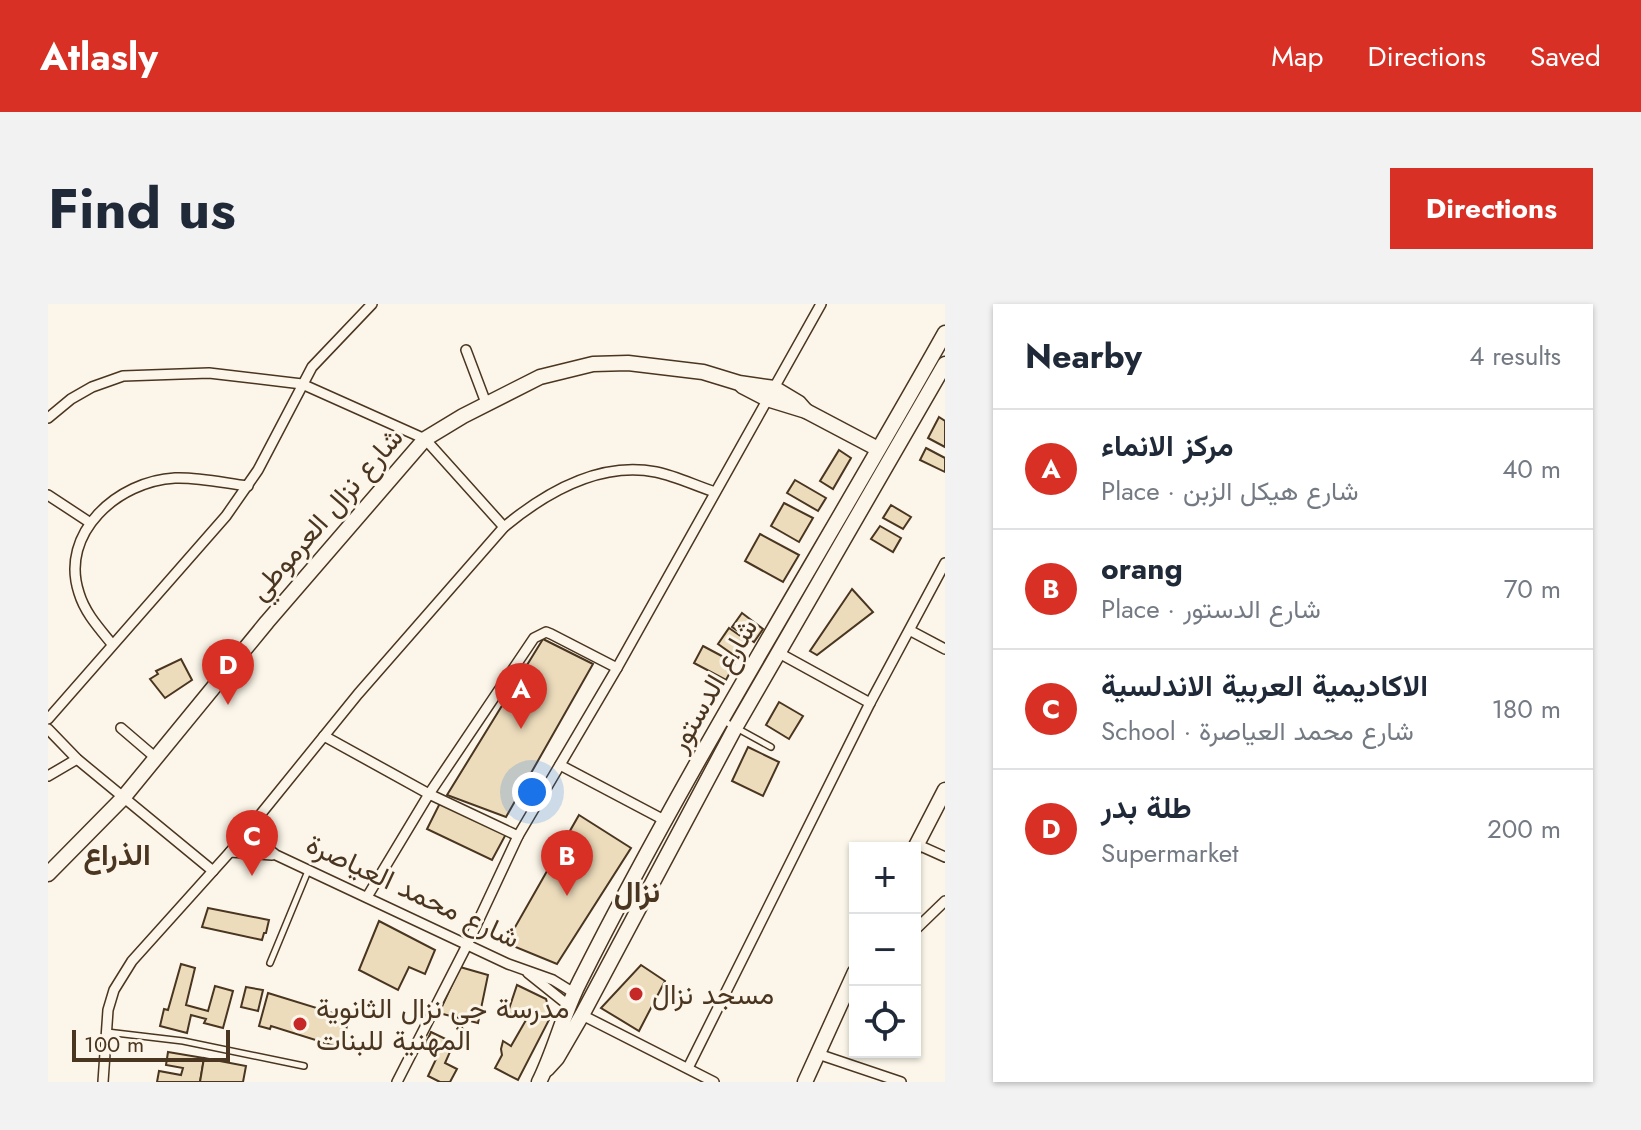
<!DOCTYPE html>
<html lang="en">
<head>
<meta charset="utf-8">
<style>
	body { margin:0; font-family:Jost,Vazirmatn,sans-serif; background:#f2f2f3; color:#1f2937 }
	.controls { position:absolute; right:24px; bottom:24px; display:grid; overflow:hidden; border-radius:0px; box-shadow:0 2px 6px #0004 }
	.controls button { width:72px; height:72px; display:grid; place-items:center; padding:0; border:0; border-bottom:2px solid #e0e1e3; background:#fff; color:#1f2937; font:40px sans-serif }
	.scale { position:absolute; left:24px; bottom:20px; width:158px; box-sizing:border-box; padding-left:8px; border:4px solid #4a3520; border-top:0; font-size:22px; line-height:28px; white-space:nowrap; color:#4a3520; -webkit-text-stroke:6px #fbf6e9; paint-order:stroke }
	.you { position:absolute; left:484px; top:488px; width:28px; height:28px; margin:-20px; border:6px solid #fff; border-radius:50%; background:#1a73e8; box-shadow:0 0 0 12px #1a73e833 }
	.badge { display:grid; place-items:center; width:52px; height:52px; border-radius:50%; background:#d93025; color:#fff; font-size:26px; font-weight:700 }
	.pin { position:absolute; translate:-50% -66px; filter:drop-shadow(0 2px 4px #0008) }
	.pin::after { content:''; position:absolute; top:42px; width:28px; height:24px; background:inherit; clip-path:polygon(0 0,100% 0,50% 100%) }
	.list { margin:0; padding:0; list-style:none }
	h2 { display:flex; justify-content:space-between; align-items:center; height:104px; margin:0; padding:0 32px; font-size:34px }
	h2 small { font-size:26px; font-weight:400; color:#747a83 }
	.list li { display:grid; grid-template-columns:52px 1fr auto; gap:24px; align-items:center; box-sizing:border-box; height:120px; padding:0 32px; border-top:2px solid #e0e1e3 }
	.list b { display:block; font-size:30px; white-space:nowrap }
	.list p { margin:0; font-size:26px; white-space:nowrap; color:#747a83 }
	.list em { font-size:26px; font-style:normal; color:#747a83 }
	.icon { flex:none; width:44px; height:44px; fill:none; stroke:currentColor; stroke-width:2; stroke-linecap:round; stroke-linejoin:round }
	.map { position:relative; flex:none; width:897px; height:778px; overflow:hidden; border-radius:0px }
	header { display:flex; align-items:center; gap:48px; box-sizing:border-box; height:112px; padding:0 40px; background:#d93025; color:#fff }
	header strong { font-size:38px }
	nav { display:flex; gap:44px; margin-inline-start:auto; font-size:28px }
	.intro { display:flex; align-items:center; justify-content:space-between; box-sizing:border-box; height:192px; padding:0 48px }
	h1 { margin:0; font-size:56px }
	.button { padding:20px 36px; border-radius:0px; background:#d93025; color:#fff; font-size:28px; font-weight:700 }
	main { display:flex; gap:48px; padding:0 48px }
	aside { flex:1; background:#fff; border-radius:0px; box-shadow:0 2px 6px #0004 }
	.map>svg:first-child { display:block }
	.building { fill:#ecdcbc; stroke:#4a3520; stroke-width:2 }
	.lines { fill:none; stroke-linecap:round; stroke-linejoin:round }
	.lane-casing { stroke:#4a3520; stroke-width:8 }
	.street-casing { stroke:#4a3520; stroke-width:12 }
	.secondary-casing { stroke:#4a3520; stroke-width:17 }
	.lane { stroke:#fbf6e9; stroke-width:5 }
	.street { stroke:#fbf6e9; stroke-width:9 }
	.secondary { stroke:#fbf6e9; stroke-width:14 }
	.poi-dot { fill:#c62828; stroke:#fbf6e9; stroke-width:3 }
	.labels { text-anchor:middle; dominant-baseline:central; stroke-width:6; stroke-linejoin:round; paint-order:stroke }
	.street-label { font-size:28px; fill:#4a3520; stroke:#fbf6e9 }
	.poi-label { font-size:28px; fill:#4a3520; stroke:#fbf6e9; text-anchor:start }
	.neighbourhood-label { font-size:30px; font-weight:bold; fill:#4a3520; stroke:#fbf6e9 }
</style>
</head>
<body>
<header>
<strong>Atlasly</strong>
<nav><a>Map</a><a>Directions</a><a>Saved</a></nav>
</header>
<div class="intro"><h1>Find us</h1><a class="button">Directions</a></div>
<main>
<div class="map">
<svg width="897" height="778" viewBox="0 0 897 778">
	<rect width="100%" height="100%" fill="#fbf6e9"/>
	<g class="building">
		<path d="M891,113L897,117V143L880,134Z"/>
		<path d="M878,144L897,154V168L872,156Z"/>
		<path d="M791,146L803,154L785,185L772,177Z"/>
		<path d="M747,176L778,194L770,207L739,189Z"/>
		<path d="M736,199L765,214L751,238L723,222Z"/>
		<path d="M843,201L863,213L855,225L835,214Z"/>
		<path d="M832,222L853,234L845,248L823,235Z"/>
		<path d="M712,230L751,251L735,278L697,257Z"/>
		<path d="M804,285L825,308L769,351L762,347Z"/>
		<path d="M694,309L715,325L706,338L684,323Z"/>
		<path d="M681,324L701,338L690,354L670,340Z"/>
		<path d="M495,335L545,360L458,513L399,491Z"/>
		<path d="M655,342L687,359L678,376L646,359Z"/>
		<path d="M133,355L144,376L117,394L102,375L110,370L108,367Z"/>
		<path d="M731,398L755,412L741,435L718,421Z"/>
		<path d="M700,443L731,458L715,492L684,477Z"/>
		<path d="M392,499L458,530L444,556L379,525Z"/>
		<path d="M531,511L583,544L509,660L458,639Z"/>
		<path d="M160,604L221,616L218,629H216L214,636L154,623Z"/>
		<path d="M331,617L387,646L377,670L361,663L350,686L311,666Z"/>
		<path d="M133,660L147,664L138,701L160,707L167,682L185,687L175,724L156,719L158,715L143,711L139,729L112,722L116,705L120,706Z"/>
		<path d="M593,661L617,677L591,727L553,704Z"/>
		<path d="M412,663L440,671L430,719L391,709Z"/>
		<path d="M469,681L498,695L503,712L470,776L447,764L454,751L453,745L455,737L463,742L478,716L460,708Z"/>
		<path d="M198,683L215,686L210,707L193,703Z"/>
		<path d="M220,689L291,711V709L302,711L293,744L223,722L222,725L211,722Z"/>
		<path d="M383,728L406,739L397,759L409,765L402,778H392L380,772L390,751L375,745Z"/>
		<path d="M120,748L156,754L152,778H109L111,767L133,771L135,764L118,761Z"/>
		<path d="M156,754L198,762L195,778H152Z"/>
	</g>
	<g class="lines">
		<defs>
			<g id="lane">
				<path d="M674,416L723,443"/>
				<path d="M222,659L260,567"/>
				<path d="M59,728L135,737L256,762"/>
			</g>
			<g id="street">
				<path d="M418,46L438,99"/>
				<path d="M0,114L23,95L44,83L75,72L161,69L254,80L377,135L456,223"/>
				<path d="M0,191L41,218"/>
				<path d="M863,327L897,345"/>
				<path d="M64,340C51,324 37,309 31,289C11,229 70,177 127,174C151,173 176,179 200,182"/>
				<path d="M731,349L822,399"/>
				<path d="M0,415L178,212L210,166L264,63L324,0"/>
				<path d="M73,424L108,454"/>
				<path d="M0,425L29,455L165,567"/>
				<path d="M276,432L381,490L470,532"/>
				<path d="M512,461L618,517"/>
				<path d="M0,472L29,455"/>
				<path d="M199,528L228,551L460,660L505,676L526,689"/>
				<path d="M868,540L897,553"/>
				<path d="M182,548L224,551"/>
				<path d="M319,593L381,490L486,334L498,328L503,330L569,364"/>
				<path d="M867,626L897,597"/>
				<path d="M480,669L520,701"/>
				<path d="M534,711L666,778"/>
				<path d="M770,750L853,778"/>
				<path d="M640,764L822,399L897,259"/>
				<path d="M55,778L60,706L66,686L84,657L182,548L310,390L456,223C497,189 552,157 608,168C628,172 648,182 667,188"/>
				<path d="M349,778L419,641L470,532L569,364L773,0"/>
			</g>
			<g id="secondary">
				<path d="M694,82L719,95L758,107L830,145"/>
				<path d="M867,544L897,486"/>
				<path d="M0,570L75,494L219,318L377,135L415,112L492,73L545,60L580,59L655,68L691,79L726,84L751,99L758,107"/>
				<path d="M499,765L509,754L534,711L687,424L897,60"/>
				<path d="M491,778C507,746 515,710 532,677C643,456 776,245 897,29"/>
				<path d="M757,778L807,668"/>
			</g>
		</defs>
		<use href="#lane" class="lane-casing"/>
		<use href="#street" class="street-casing"/>
		<use href="#secondary" class="secondary-casing"/>
		<use href="#lane" class="lane"/>
		<use href="#street" class="street"/>
		<use href="#secondary" class="secondary"/>
	</g>
	<g class="poi-dot">
		<circle cx="588" cy="690" r="8"/>
		<circle cx="252" cy="720" r="8"/>
	</g>
	<g class="labels">
		<g class="street-label">
			<text transform="translate(278 210) rotate(-49)">شارع نزال العرموطي</text>
			<text transform="translate(665 381) rotate(-60)">شارع الدستور</text>
			<text transform="translate(365 587) rotate(25)">شارع محمد العياصرة</text>
		</g>
		<g class="poi-label">
			<text x="604" y="690">مسجد نزال</text>
			<text x="268" y="704">مدرسة حي نزال الثانوية<tspan x="268" dy="32">المهنية للبنات</tspan></text>
		</g>
		<g class="neighbourhood-label">
			<text x="69" y="550">الذراع</text>
			<text x="589" y="587">نزال</text>
		</g>
	</g>
</svg>
<div class="controls">
<button>+</button>
<button>−</button>
<button><svg class="icon" aria-label="locate" viewBox="0 0 24 24"><circle cx="12" cy="12" r="6"/><path d="M12 2v4M12 18v4M2 12h4M18 12h4"/></svg></button>
</div>
<div class="scale">100 m</div>
<div class="you"></div>
<div class="pin badge" style="left:473px;top:425px">A</div>
<div class="pin badge" style="left:519px;top:592px">B</div>
<div class="pin badge" style="left:204px;top:572px">C</div>
<div class="pin badge" style="left:180px;top:401px">D</div>
</div>
<aside>
<h2>Nearby<small>4 results</small></h2>
<ul class="list">
<li><span class="badge">A</span><div><b>مركز الانماء</b><p>Place · شارع هيكل الزبن</p></div><em>40 m</em></li>
<li><span class="badge">B</span><div><b>orang</b><p>Place · شارع الدستور</p></div><em>70 m</em></li>
<li><span class="badge">C</span><div><b>الاكاديمية العربية الاندلسية</b><p>School · شارع محمد العياصرة</p></div><em>180 m</em></li>
<li><span class="badge">D</span><div><b>طلة بدر</b><p>Supermarket</p></div><em>200 m</em></li>
</ul>
</aside>
</main>
</body>
</html>
